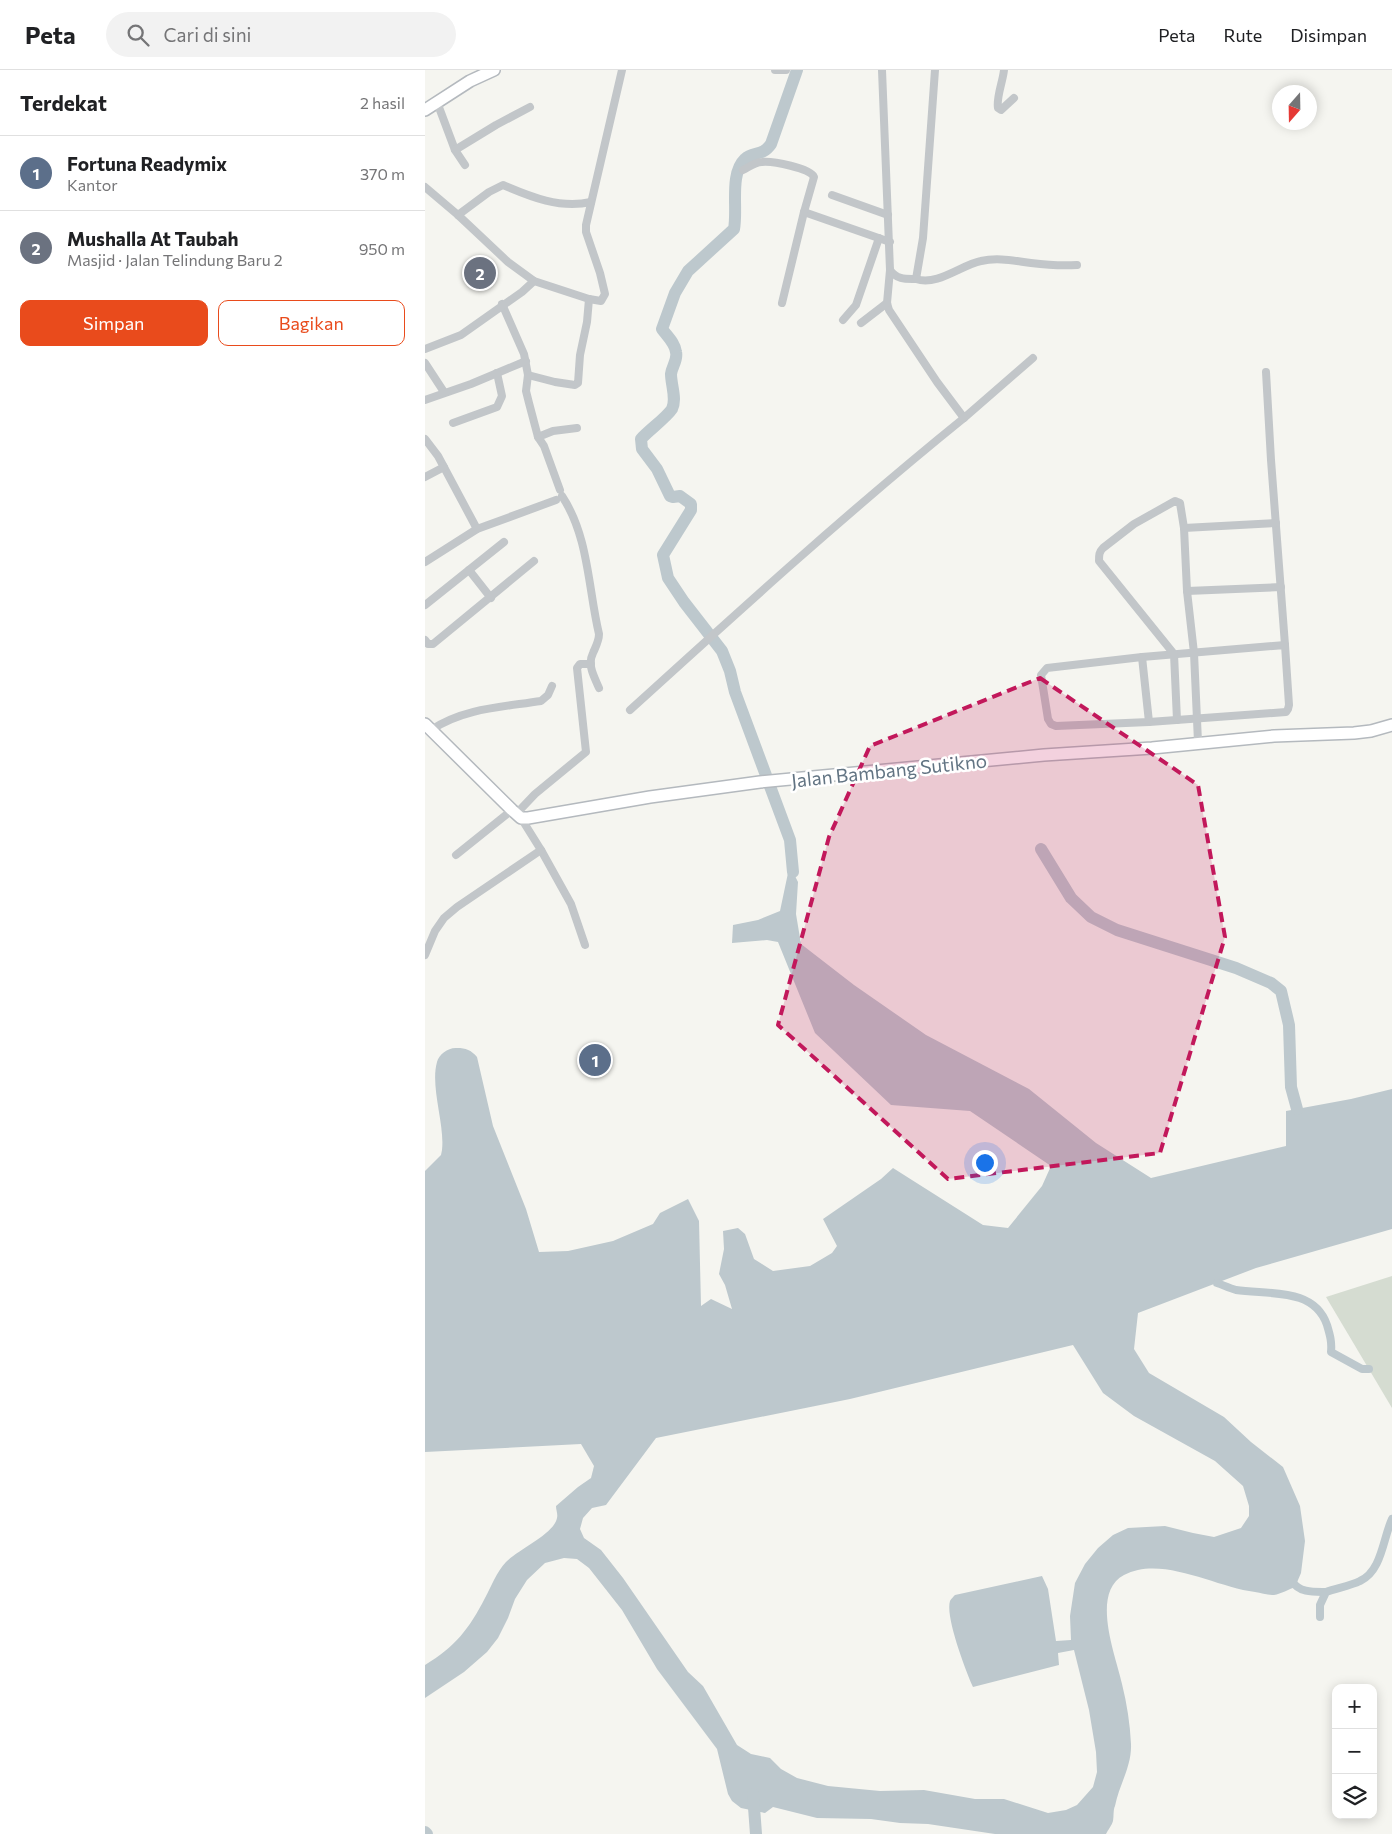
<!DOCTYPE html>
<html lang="id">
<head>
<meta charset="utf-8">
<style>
	body { margin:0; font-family:Commissioner,sans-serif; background:#f2f2f2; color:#202124 }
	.controls { position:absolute; right:15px; bottom:15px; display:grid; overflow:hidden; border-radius:10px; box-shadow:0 2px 12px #0003 }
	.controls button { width:45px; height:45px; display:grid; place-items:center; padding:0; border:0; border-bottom:1px solid #e0e0e0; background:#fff; color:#202124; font:25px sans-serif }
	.compass { position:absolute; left:847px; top:15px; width:45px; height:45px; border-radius:50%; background:#fff; box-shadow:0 2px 12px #0003; rotate:200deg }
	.you { position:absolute; left:559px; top:1092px; width:18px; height:18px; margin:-12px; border:4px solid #fff; border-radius:50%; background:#1a73e8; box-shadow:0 0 0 8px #1a73e833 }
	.badge { display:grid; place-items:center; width:32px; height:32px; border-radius:50%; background:#e94b1c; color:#fff; font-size:16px; font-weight:700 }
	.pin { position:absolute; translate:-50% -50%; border:2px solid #fff; box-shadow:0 1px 5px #0006 }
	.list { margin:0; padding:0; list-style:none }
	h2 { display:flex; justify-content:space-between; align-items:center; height:65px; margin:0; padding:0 20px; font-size:21px }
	h2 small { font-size:16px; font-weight:400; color:#757577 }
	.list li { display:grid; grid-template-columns:32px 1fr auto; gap:15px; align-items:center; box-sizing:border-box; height:75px; padding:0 20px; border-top:1px solid #e0e0e0 }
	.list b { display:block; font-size:19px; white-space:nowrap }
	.list p { margin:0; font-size:16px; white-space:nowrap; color:#757577 }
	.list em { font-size:16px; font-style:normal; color:#757577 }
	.actions { display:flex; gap:10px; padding:15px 20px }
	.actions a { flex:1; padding:11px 0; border:1px solid #e94b1c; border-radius:10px; text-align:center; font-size:18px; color:#e94b1c }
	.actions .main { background:#e94b1c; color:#fff }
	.icon { flex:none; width:28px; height:28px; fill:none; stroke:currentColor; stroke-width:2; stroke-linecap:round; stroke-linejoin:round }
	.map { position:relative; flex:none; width:967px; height:1764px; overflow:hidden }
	header { display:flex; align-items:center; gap:30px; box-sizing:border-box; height:70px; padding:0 25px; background:#fff; border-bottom:1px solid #e0e0e0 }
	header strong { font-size:24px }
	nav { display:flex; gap:28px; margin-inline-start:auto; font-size:18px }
	.search { width:350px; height:45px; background:#f2f2f2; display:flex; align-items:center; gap:12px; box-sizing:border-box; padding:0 18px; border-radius:28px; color:#757577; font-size:19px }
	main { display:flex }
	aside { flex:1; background:#fff }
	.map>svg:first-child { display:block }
	.green { fill:#d5dcd1 }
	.water { fill:#bdc8cd; fill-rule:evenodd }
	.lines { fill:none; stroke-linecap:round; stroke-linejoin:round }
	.canal { stroke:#bdc8cd; stroke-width:8 }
	.river { stroke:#bdc8cd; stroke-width:12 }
	.secondary-casing { stroke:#b4b9be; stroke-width:14 }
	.street { stroke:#c2c6c9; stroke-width:8 }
	.secondary { stroke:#fff; stroke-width:11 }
	.marked { fill:#c2185b; fill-opacity:0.2; stroke:#c2185b; stroke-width:4; stroke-dasharray:10 6; stroke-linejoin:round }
	.labels { text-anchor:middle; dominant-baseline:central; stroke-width:5; stroke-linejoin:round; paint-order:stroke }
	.street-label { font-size:19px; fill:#627483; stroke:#fff }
</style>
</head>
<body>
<header>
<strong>Peta</strong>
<div class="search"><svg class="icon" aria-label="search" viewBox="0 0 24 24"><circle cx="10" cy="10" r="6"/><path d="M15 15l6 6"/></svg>Cari di sini</div>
<nav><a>Peta</a><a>Rute</a><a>Disimpan</a></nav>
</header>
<main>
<aside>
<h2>Terdekat<small>2 hasil</small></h2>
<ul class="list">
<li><span class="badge" style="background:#5c6f8a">1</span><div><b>Fortuna Readymix</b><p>Kantor</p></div><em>370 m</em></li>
<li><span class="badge" style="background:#6b7280">2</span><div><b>Mushalla At Taubah</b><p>Masjid · Jalan Telindung Baru 2</p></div><em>950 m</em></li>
</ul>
<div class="actions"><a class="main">Simpan</a><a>Bagikan</a></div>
</aside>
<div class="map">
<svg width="967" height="1764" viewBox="0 0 967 1764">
	<rect width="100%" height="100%" fill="#f5f5f0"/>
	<path class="green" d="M967,1206V1338L901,1227Z"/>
	<path class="water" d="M368,802L373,812L371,844L376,874L429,915L501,965L604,1019L671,1073L726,1108L861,1076V1041L926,1029L967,1019V1159L831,1198L713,1243L709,1279L724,1303L799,1347L826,1372L858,1397L875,1436L880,1471L876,1503L870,1517C864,1519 856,1524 849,1525C843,1525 836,1523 830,1522C790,1517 737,1485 699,1505C665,1523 691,1586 697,1614C702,1634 705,1654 706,1674C707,1696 694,1715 690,1736C688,1740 689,1746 688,1751C687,1755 683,1760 681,1764H570L503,1754L475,1753L446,1749L392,1748L348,1737L340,1743L316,1738L307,1731L303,1724L292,1679L232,1599L197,1540L164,1498L152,1489L139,1488L120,1493L102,1510L90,1529L83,1548L73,1568L62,1582L39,1602L0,1628V1595C30,1577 44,1559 60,1528C66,1517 72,1501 81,1492C94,1479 129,1464 132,1448C133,1444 131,1440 131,1436L153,1417L166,1408L169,1396L156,1374L0,1382V1101L16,1085L17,1080C20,1054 5,1017 12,992C14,984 24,977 32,978C41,978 46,980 52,987L68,1056L101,1139L114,1182L143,1181L188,1171L228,1154L235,1143L263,1129L274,1151L276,1236L286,1229L307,1239L300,1215L294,1204L299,1179L298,1161L313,1158L320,1164L329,1189L348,1201L385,1196L407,1183L412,1176L398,1149L456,1109L468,1098L558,1155L583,1158L617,1116L626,1096L545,1041L466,1035L390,963L353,872L342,870L307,873L308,855L333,850L355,841L363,803ZM648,1275L678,1323L709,1346L790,1391L818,1416L824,1436V1446L816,1458L789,1467L768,1463L740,1456L703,1458L688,1465L673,1478L660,1494L650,1513L645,1546L646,1570L631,1571L623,1519L617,1506L530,1525C529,1526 526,1529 525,1531C520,1547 541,1601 548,1617L634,1595L633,1583L649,1580L664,1640L671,1682L672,1702L668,1717L652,1735L641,1740L623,1743L579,1729H550L499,1720L455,1721L403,1716L372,1708L356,1699L345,1688L326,1684L312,1675L278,1616L263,1602L198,1508L176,1480L159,1468L155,1459L158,1448L167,1438L181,1435L231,1368L425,1329Z"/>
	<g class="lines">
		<g class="canal">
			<path d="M792,1213C798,1215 804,1218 811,1220C843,1225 889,1217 902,1255C905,1265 907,1272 906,1282L937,1299H944"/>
			<path d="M867,1511C874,1523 889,1522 901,1522"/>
			<path d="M895,1547V1535L901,1522C912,1518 925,1516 935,1511C957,1501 958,1468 967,1449"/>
		</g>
		<g class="river">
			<path d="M616,779L646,828L666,847L692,860L811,898L846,913L856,921L864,955L866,1017L872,1039"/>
			<path d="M368,802L365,770L310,622L305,601L297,581L259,532L243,508L238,485L266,440V434L255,426L248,427L245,426L232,399L217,379L216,369C224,360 241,348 247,339C252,329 246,315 246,304C247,296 253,290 251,282C250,273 242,266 237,259L250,223L263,201L309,159C313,139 304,104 320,89C328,81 337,87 346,74L372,0"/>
			<path d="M328,1724L331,1764"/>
			<path d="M0,1762L2,1764"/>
		</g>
		<defs>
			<g id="secondary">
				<path d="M0,40L45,11L69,0"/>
				<path d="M0,654L87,740L96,748H103L225,727L335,712L619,685L727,678L849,666L929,663L946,661L967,655"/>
			</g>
		</defs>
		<use href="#secondary" class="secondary-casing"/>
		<g class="street">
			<path d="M350,0H361"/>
			<path d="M457,0L465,200C472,210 481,209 491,209L498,168L510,0"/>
			<path d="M579,0C578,11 571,28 573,38L576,40L589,28"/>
			<path d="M12,32L30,80L40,95"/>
			<path d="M30,80L71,55L105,37"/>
			<path d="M318,100C324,97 330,92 337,92C348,91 385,98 389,107L379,142L465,172"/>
			<path d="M0,117L33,145L83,192L109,211L164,229L176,231L180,224L175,203L161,162V155L197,0"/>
			<path d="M407,125L463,145"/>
			<path d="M33,145L64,122L78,115C106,127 135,139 166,132"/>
			<path d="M465,200L462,233L464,240L512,312L539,348L608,288"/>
			<path d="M491,209C513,216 536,195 556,191C573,187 590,191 606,193C622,195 637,196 652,195"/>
			<path d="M357,233L379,142"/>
			<path d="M77,234L99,284L103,305L101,321L104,333L113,367L119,376L135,420"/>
			<path d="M418,250L431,235L454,168"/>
			<path d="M436,253L462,233"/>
			<path d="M0,279L36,265L97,222L109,211"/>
			<path d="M0,293L19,322"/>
			<path d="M841,302L846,390L860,575"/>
			<path d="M103,305L130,312L150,315L153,313L155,285L162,252L164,229"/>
			<path d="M0,330L46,314L101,291"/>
			<path d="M28,353L72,337L77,326L72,303"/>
			<path d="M113,367L128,361L152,358"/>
			<path d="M0,369L13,386L52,459"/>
			<path d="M0,407L19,397"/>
			<path d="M137,426C164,467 163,518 174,564C174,571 171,576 168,583C162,595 169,606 174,618"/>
			<path d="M759,458L851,453"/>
			<path d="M0,492L52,459L131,430"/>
			<path d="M44,500L66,528"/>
			<path d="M762,521L856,517"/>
			<path d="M0,535L79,472"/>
			<path d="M0,570L3,574H8L109,491"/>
			<path d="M860,575L864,635L863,639L861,642L724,652L631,656L626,654L623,649L616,605L622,598L717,587Z"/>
			<path d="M717,587L724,652"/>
			<path d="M205,640C315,540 424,441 539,348"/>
			<path d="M752,650L749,584L674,491C674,485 674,482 678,478L709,454L750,431L755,433L759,458L762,521L769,583L773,672"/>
			<path d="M6,660C39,638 78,637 116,631L123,625L127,616"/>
			<path d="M91,744L110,724L161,682L152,598L155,594H166"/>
			<path d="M96,748L116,780L146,834L160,875"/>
			<path d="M31,785L87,740"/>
			<path d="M0,885L10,861L19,848L32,837L116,780"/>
		</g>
		<use href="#secondary" class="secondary"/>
	</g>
	<path class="marked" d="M615,608L773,715L800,867L735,1083L523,1109L353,955L404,767L445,676Z"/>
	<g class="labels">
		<g class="street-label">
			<text transform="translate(464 700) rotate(-6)">Jalan Bambang Sutikno</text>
		</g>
	</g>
</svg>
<div class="controls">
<button>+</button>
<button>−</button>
<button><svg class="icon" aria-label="layers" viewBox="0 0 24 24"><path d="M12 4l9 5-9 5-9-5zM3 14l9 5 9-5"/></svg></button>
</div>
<svg class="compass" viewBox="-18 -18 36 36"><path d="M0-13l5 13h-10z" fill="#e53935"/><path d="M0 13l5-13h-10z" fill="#757577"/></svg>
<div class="you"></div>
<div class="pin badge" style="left:170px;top:990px;background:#5c6f8a">1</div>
<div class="pin badge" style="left:55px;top:203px;background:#6b7280">2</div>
</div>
</main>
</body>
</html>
